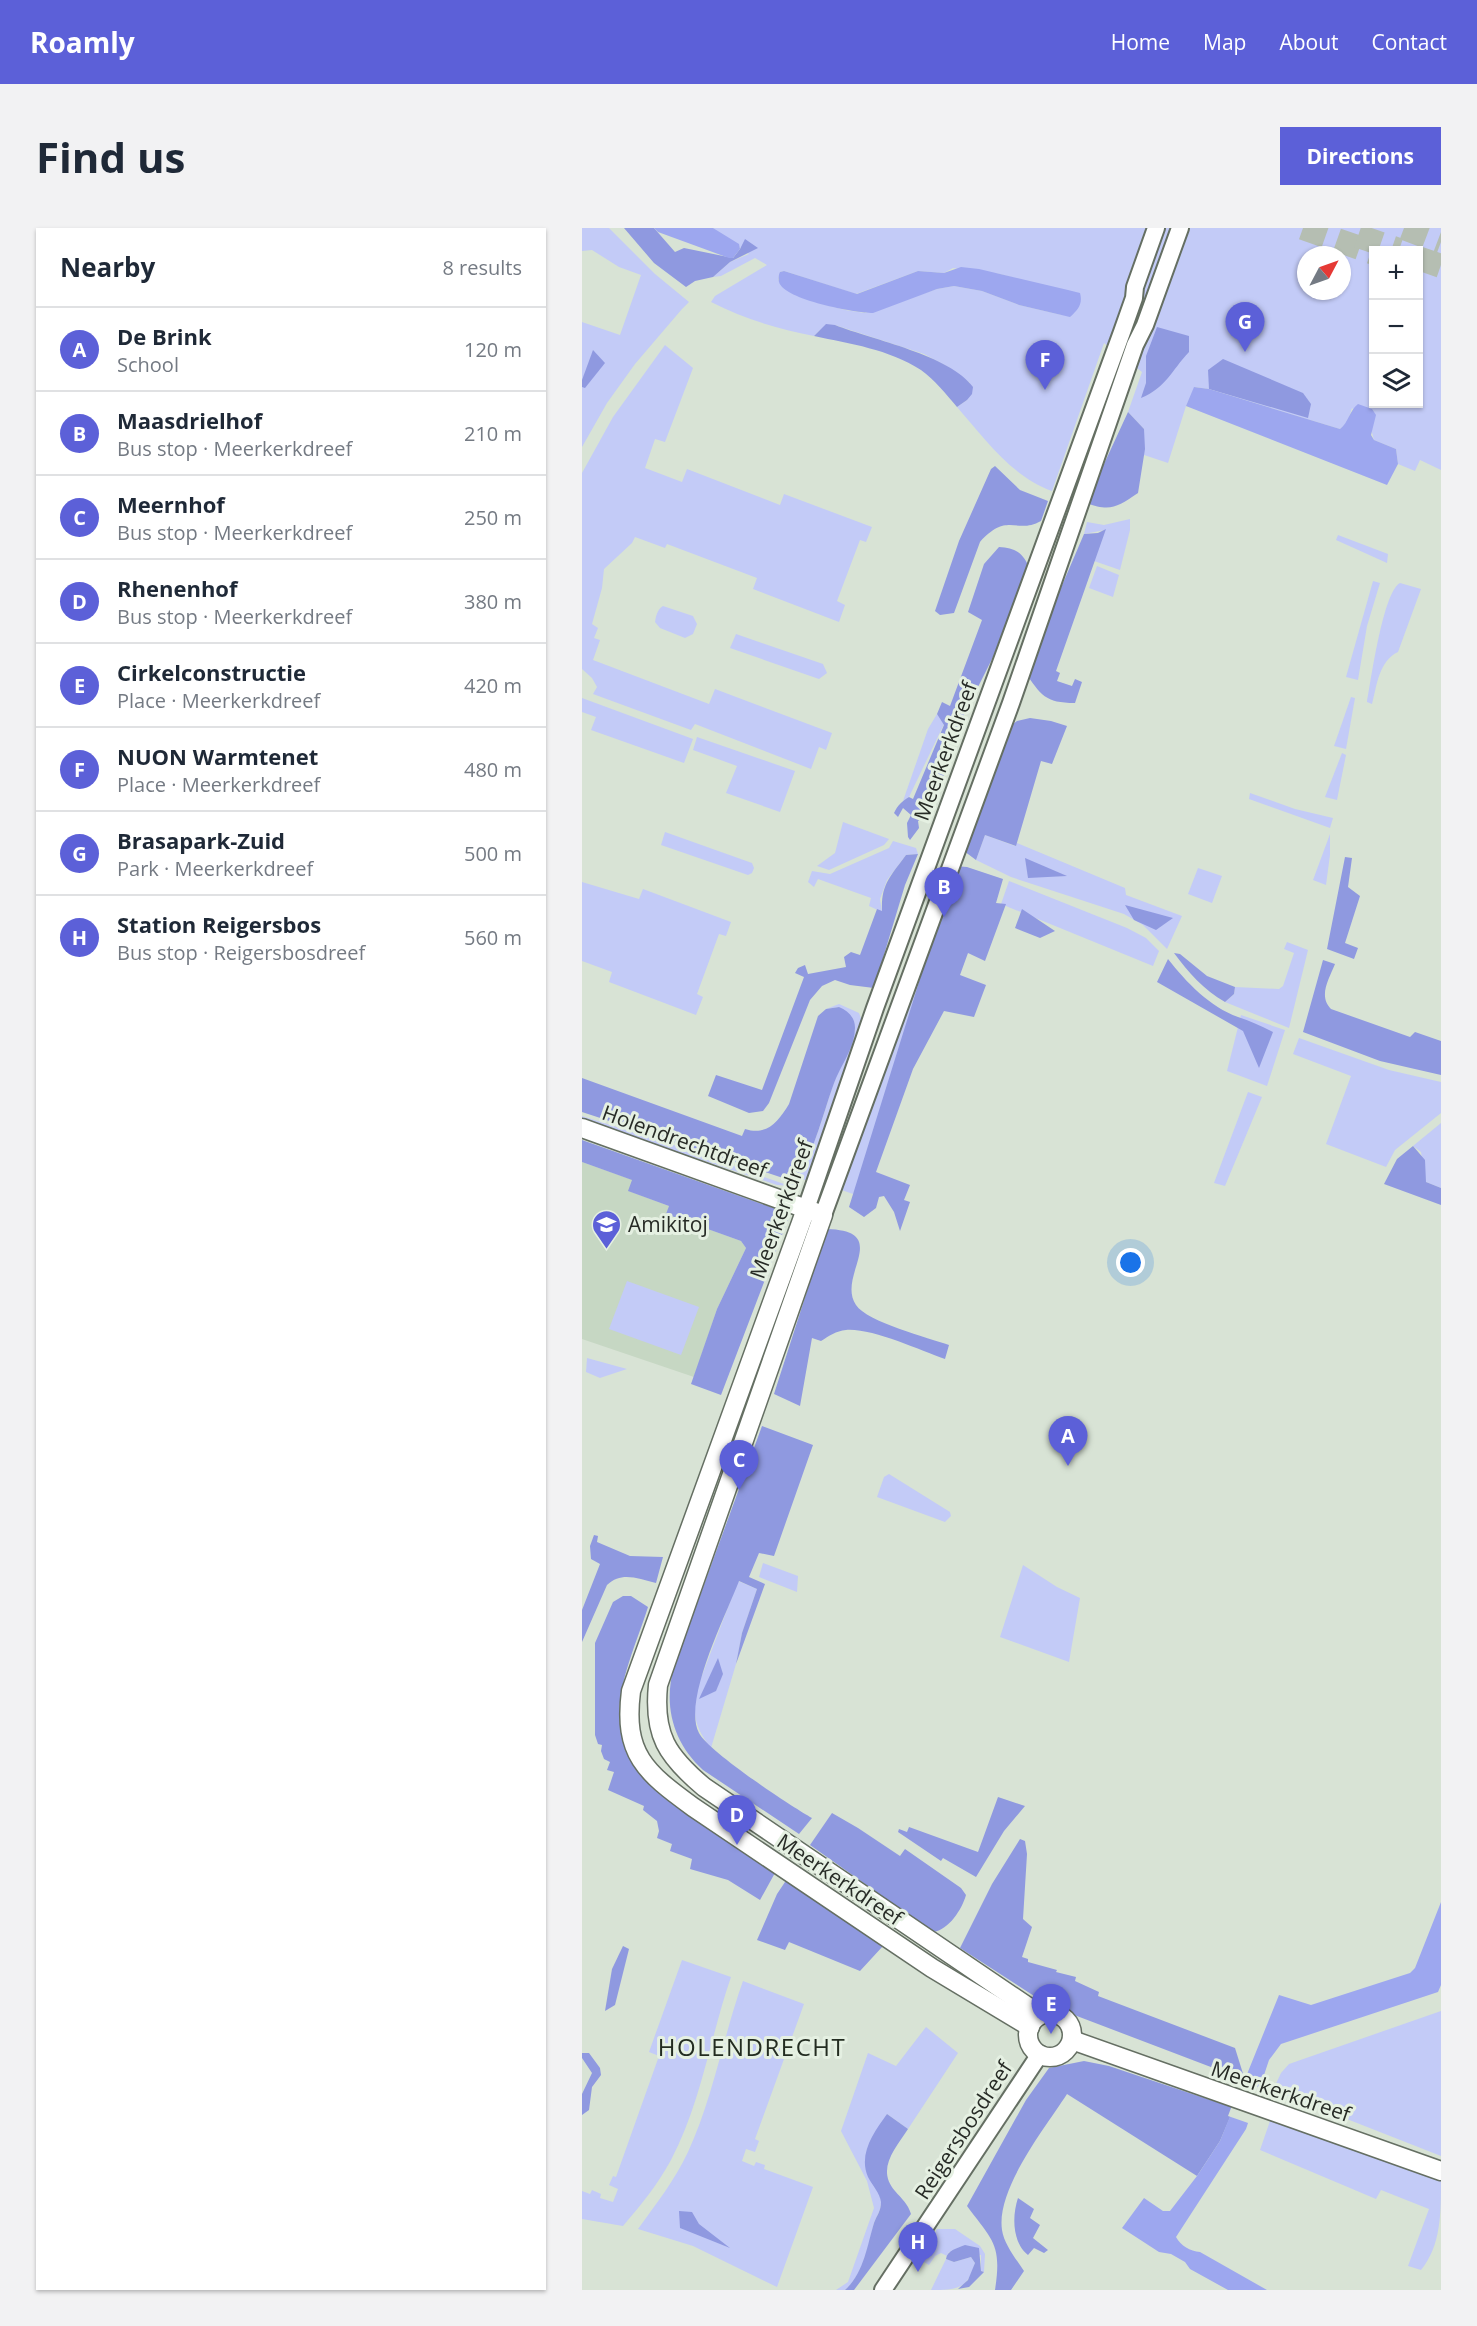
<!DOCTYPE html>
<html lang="en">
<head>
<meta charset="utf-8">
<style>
	body { margin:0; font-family:"Open Sans",sans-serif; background:#f2f2f3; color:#1f2937 }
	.controls { position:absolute; right:18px; top:18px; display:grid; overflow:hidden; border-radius:0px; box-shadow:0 2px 4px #0004 }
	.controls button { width:54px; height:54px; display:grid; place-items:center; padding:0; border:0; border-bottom:2px solid #e0e1e3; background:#fff; color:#1f2937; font:30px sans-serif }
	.compass { position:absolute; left:715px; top:18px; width:54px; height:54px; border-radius:50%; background:#fff; box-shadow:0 2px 4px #0004; rotate:49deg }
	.you { position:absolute; left:549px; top:1035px; width:21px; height:21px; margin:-15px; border:4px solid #fff; border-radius:50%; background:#1a73e8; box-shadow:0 0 0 9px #1a73e833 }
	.badge { display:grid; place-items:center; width:39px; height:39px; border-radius:50%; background:#5c60d8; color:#fff; font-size:20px; font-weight:700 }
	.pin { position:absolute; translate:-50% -50px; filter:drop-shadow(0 2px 3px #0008) }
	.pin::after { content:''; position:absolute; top:32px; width:21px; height:18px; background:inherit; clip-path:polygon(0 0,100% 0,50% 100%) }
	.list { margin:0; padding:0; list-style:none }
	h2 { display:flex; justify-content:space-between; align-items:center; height:78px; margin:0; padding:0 24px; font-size:26px }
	h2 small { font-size:20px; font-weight:400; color:#747a83 }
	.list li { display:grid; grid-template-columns:39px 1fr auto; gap:18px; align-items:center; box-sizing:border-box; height:84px; padding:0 24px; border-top:2px solid #e0e1e3 }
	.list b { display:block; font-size:22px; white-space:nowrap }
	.list p { margin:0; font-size:20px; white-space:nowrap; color:#747a83 }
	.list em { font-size:20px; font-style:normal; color:#747a83 }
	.icon { flex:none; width:33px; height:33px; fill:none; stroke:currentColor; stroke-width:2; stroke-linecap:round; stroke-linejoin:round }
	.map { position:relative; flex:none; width:859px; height:2062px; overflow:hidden; border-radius:0px }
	header { display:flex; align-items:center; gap:36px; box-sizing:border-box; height:84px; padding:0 30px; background:#5c60d8; color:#fff }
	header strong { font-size:28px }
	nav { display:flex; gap:33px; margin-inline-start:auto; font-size:21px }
	.intro { display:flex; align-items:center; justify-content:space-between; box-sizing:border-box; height:144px; padding:0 36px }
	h1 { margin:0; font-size:42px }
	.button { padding:15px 27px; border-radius:0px; background:#5c60d8; color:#fff; font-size:21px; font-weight:700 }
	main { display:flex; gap:36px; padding:0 36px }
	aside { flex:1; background:#fff; border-radius:0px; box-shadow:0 2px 4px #0004 }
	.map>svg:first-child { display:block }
	.built { fill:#c6d7c3 }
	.green { fill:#c3cbf7; fill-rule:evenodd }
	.forest { fill:#8f99e0 }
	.water { fill:#9da7ef }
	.pier { fill:#d8e3d5 }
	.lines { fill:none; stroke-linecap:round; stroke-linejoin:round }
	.motorway-tunnel { stroke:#b5beb2; stroke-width:24; stroke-dasharray:24 12; stroke-linecap:butt }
	.tertiary-casing { stroke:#656f63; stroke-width:20 }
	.secondary-casing { stroke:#656f63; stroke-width:21 }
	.tertiary { stroke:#fff; stroke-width:16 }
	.secondary { stroke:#fff; stroke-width:18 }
	.labels { text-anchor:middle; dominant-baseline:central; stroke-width:6; stroke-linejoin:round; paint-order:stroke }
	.street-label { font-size:21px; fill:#272b26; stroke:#e5f0e2 }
	.poi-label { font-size:21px; fill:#272b26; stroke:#e5f0e2; text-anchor:start }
	.quarter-label { font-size:24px; letter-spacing:1.5px; fill:#232c21; stroke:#e5f0e2 }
</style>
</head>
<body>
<header>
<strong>Roamly</strong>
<nav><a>Home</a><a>Map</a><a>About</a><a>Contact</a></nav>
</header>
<div class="intro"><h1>Find us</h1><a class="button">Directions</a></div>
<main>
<aside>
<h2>Nearby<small>8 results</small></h2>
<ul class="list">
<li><span class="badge">A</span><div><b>De Brink</b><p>School</p></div><em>120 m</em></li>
<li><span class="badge">B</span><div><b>Maasdrielhof</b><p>Bus stop · Meerkerkdreef</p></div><em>210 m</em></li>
<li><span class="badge">C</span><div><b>Meernhof</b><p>Bus stop · Meerkerkdreef</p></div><em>250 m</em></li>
<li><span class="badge">D</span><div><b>Rhenenhof</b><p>Bus stop · Meerkerkdreef</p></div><em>380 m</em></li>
<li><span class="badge">E</span><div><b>Cirkelconstructie</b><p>Place · Meerkerkdreef</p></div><em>420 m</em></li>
<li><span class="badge">F</span><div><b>NUON Warmtenet</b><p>Place · Meerkerkdreef</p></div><em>480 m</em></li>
<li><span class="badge">G</span><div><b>Brasapark-Zuid</b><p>Park · Meerkerkdreef</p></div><em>500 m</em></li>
<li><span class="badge">H</span><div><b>Station Reigersbos</b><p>Bus stop · Reigersbosdreef</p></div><em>560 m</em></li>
</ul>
</aside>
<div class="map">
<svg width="859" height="2062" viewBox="0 0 859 2062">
	<rect width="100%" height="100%" fill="#d8e3d5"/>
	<path class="built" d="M0,934L51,952L47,963L87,978L85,986L159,1013L164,1020L135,1081L112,1149L0,1111Z"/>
	<g class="green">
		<path d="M0,0H27L73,46L107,74L100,81L53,136L25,175L0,219V94L38,107L59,47L37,39L10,22L0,23Z"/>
		<path d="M131,0H859V242L838,232L833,243L816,236L814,221L792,212L789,201L770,180L765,195L758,201L627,161L613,159L604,178L586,235L562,227V201L546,184L560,144L522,115L470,263C430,249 402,210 375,179L385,172L388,155L366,139L342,126L253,97L238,102L232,108C196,101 162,91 129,74L133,68L185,37L173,30L139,48L131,49L148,34L167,26ZM792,22H836V176H792ZM724,27H760V63H724ZM371,40L418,46L443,53L480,87L437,77L400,63L372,58L355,61L283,85L263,82L227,72L196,52L198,44L202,43L274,66L336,43L362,45Z"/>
		<path d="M83,117L111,140L83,214L73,211L63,240L100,254L105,241L198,277L202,266L290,299L284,314L278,312L255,373L263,377L257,394L171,361L175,350L85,316L83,320L53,309L50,315L22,341L20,360L10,396L16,400L12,410L18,412L11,432L127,476L133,461L250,505L244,522L237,519L229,541L113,496L109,502L11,466L15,459L10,450L0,441V245L31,189Z"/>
		<path d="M548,291V302L538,342L512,333L523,302L502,306L505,294L522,297Z"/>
		<path d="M756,307L806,326L805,335L754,312Z"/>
		<path d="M515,338L537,347L531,369L507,360Z"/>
		<path d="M791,353L798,355L785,398L776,452L764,449Z"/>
		<path d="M818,355L839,361L816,424C797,433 795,457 790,476L785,474C789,453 801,364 818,355Z"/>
		<path d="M81,378L111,388L115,396L111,406L103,410L78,400L73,394C74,388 75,382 81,378Z"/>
		<path d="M154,406L241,436L245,445L237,451L148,420Z"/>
		<path d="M769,469L773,470L764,521L752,518Z"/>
		<path d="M0,470L111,511L102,535L9,502L14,489L0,484Z"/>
		<path d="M355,486L362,496L327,569L321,573L346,501Z"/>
		<path d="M115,509L213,543L198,584L144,565L155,538L111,522Z"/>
		<path d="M760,525L764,527L755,572L743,569Z"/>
		<path d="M668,565L713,581L751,590L748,600L667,571Z"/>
		<path d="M261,594L307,611L302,617L247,642L235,638L253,625Z"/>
		<path d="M83,604L170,635L172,640L170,645L166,647L79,617Z"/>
		<path d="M748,606V627L744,657L731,652Z"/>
		<path d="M403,607L433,618L435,615L543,660L544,667L600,688L585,721L561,697L542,686L429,649L394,632Z"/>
		<path d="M311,613L334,620L336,626L324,627L305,652L298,671L300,684L287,678L289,670L236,651L232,659L226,654L230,643L248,646L307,620Z"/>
		<path d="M616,640L640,648L630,675L606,666Z"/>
		<path d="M427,653L545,700L564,710L577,723L571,738L419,676Z"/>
		<path d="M0,654L57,671L61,661L149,694L144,708L137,706L115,766L121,769L114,787L27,754L30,744L0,733Z"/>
		<path d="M705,714L726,722L707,800L643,774L652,766L653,759L697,761L701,758L712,725L702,721Z"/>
		<path d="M337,754L277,953L271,966L257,961L332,755Z"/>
		<path d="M257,776L277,785L281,796L228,947L223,952L213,949C229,938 246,869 254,849C261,832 269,819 273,801L257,779L244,781Z"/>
		<path d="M659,787L703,802L685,858L645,843Z"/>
		<path d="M717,810L807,842L859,854V885L813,922L804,939L744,916L769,848L711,826Z"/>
		<path d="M666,864L680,869L643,958L632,955Z"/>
		<path d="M0,888L107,922L202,956L213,954L218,955L209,958L195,957L0,892Z"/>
		<path d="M859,895V960L844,954L839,924L831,918Z"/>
		<path d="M45,1053L117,1079L99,1127L27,1101Z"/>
		<path d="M5,1130L45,1141L18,1150L4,1144Z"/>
		<path d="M307,1246L368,1284L369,1288L363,1294L295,1269L302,1249Z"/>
		<path d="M181,1335L216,1348L215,1364L177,1349Z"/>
		<path d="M441,1337L475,1359L498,1370L487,1434L418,1409Z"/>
		<path d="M156,1353L175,1361L160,1405L154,1436L129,1520C112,1498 110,1486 116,1458Z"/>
		<path d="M100,1732L149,1749C128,1810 119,1875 89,1932C76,1956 59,1977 41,1998L0,1991V1963L8,1966L10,1962L19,1966L18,1970L31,1974L36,1961L27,1957L31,1948L34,1949L77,1828L67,1824Z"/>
		<path d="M161,1753L222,1776L173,1911L177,1913L173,1924L164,1921L160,1933L172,1938L174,1934L183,1937L182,1941L231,1959L195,2059L111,2018L56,2001C74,1976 93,1952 106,1924C131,1870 141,1809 161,1753Z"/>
		<path d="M859,1783V1928L691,1862L699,1845L707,1836Z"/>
		<path d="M344,1799L376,1825L326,1901L305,1886L286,1948C290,1955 298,1964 299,1972C300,1983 293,1989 291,1999C286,2021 281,2046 263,2062H254L266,2054L292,1980L285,1953L259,1903L286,1825L314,1838Z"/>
		<path d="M688,1893L859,1953C859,1985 859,2018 839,2042L826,2038L847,1981L799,1962L794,1971L678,1922Z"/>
		<path d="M355,2001H373L398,2018L403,2026L402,2044L399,2043V2027L367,2024L365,2028L359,2025L353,2028L347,2037L340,2033Z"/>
		<path d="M389,2029L393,2035C386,2062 373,2062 349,2062L364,2031L372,2034Z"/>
	</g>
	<g class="forest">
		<path d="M42,0H72L93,24L102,20L151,30L158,21L163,11L176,20L148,34L131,49L113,53L104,59L72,35Z"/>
		<path d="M244,96L253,97C291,112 368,127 391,159L390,166L385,172L375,179C364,166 353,152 339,142C306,121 269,116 232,108Z"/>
		<path d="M575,99L607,108V124C589,143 585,159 559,170L564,155V128Z"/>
		<path d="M11,122L23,135L3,160L0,159V152Z"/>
		<path d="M641,131L721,165L729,176L726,190L627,161L626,142Z"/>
		<path d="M546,184L562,201L563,221L556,265C535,279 529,284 504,275Z"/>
		<path d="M413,238L438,262L466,273L459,293C434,307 426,283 398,314L372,385L358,387L353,383L377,313L409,241Z"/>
		<path d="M524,301L474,443L478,445L475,453L490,458L493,451L500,454L493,475C463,475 459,467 443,444L502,306L516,305Z"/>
		<path d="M417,319C432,320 440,324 446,337L411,429L359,533L365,538L354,569H349L341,590L336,593L337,600L328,612L326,609L325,595L329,587L321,580L316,589L312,585C316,577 319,574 327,569L331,571L362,497L355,486L360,474L368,478L400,392L386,384L402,336Z"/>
		<path d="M448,490L469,493L485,498L470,536L459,533L434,618L403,607L394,632L382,623L427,499L435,493Z"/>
		<path d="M336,626L323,657L292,760L268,757L253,752L240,758L228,772L187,875L181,883L167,885L126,868L134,847L180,862L222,749L213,745L216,740L223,737L226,746L264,739L262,729L269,724L278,727L295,681L300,683C299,656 308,649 324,627Z"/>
		<path d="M763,629L770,630L766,659L778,668L763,715L776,720L772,731L745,721Z"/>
		<path d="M443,630L485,648L446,650Z"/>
		<path d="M373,638L385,639L421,651L414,675L424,676L403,733L386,725L378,747L404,757L392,789L362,783L331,841L294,944L328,957L322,972L328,974L318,1003L312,984L302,968L297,969L294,980L282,989L267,979Z"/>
		<path d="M543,677L591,690L574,702L552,692Z"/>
		<path d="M440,681L473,703L458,710L433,700Z"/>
		<path d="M592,725L598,726L625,748L653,759L652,766L643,774C622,762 606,744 592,725Z"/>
		<path d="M586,731C604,754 628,779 656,789C668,793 679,798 691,804L677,840L661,803L575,754Z"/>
		<path d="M741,732L753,736C747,751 736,768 749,781L828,809L833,804L859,813V847L798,833L721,804Z"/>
		<path d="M257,779C266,783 273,789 273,800C273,817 262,833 255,848C245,869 230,938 212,950L204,951L0,884V850L160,908L163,901C185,908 196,894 207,876L236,788L244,781Z"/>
		<path d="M0,912L208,986L139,1167L109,1156L135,1081L164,1020L159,1013L84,986L87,978L46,963L50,952L0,934Z"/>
		<path d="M831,918L843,932L844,954L859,960V977L802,956L815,931Z"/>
		<path d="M245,1001C311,1003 254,1048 274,1077C285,1094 347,1110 367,1117L363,1131C337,1122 290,1100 264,1102C254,1103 247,1108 239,1113L230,1110L218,1178L192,1166Z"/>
		<path d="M180,1198L231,1217L192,1328L177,1325L167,1349L183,1356L154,1436L160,1405L175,1361L157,1353C144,1387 100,1473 117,1505C127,1524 207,1577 230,1590L217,1606L121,1542C91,1515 81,1477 92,1439Z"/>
		<path d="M12,1307L16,1308L15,1314L48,1328L81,1329L74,1355C56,1351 40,1343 25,1357L0,1414V1382L18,1336L9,1331L8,1318Z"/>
		<path d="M41,1368H49L66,1379C45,1444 13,1498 68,1556L194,1643L178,1672L146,1652L108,1641L110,1631L88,1623L90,1616L75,1610L77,1603L75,1593L61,1582L62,1578L26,1562L32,1544L25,1542L28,1534L22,1531L19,1523L20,1517L16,1516L13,1507V1415L31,1374Z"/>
		<path d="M136,1430L141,1446L134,1463L117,1471Z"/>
		<path d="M416,1569L443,1578L422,1603L394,1649L361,1630L359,1633L316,1604L317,1601L325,1604L327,1599L396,1624Z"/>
		<path d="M250,1585L276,1600L318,1628L323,1621L379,1660L384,1667C380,1681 367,1702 351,1704L228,1617Z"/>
		<path d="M438,1611L443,1613L445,1626L441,1691L450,1699L440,1729L446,1731V1734L475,1742L474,1744L494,1749L493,1753L517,1764L516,1768L653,1820L663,1852L466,1777L378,1720L410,1656Z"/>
		<path d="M205,1651L301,1718L278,1743L207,1714L203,1722L175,1712L195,1666Z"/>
		<path d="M41,1718L47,1721L33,1777L23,1783L30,1741Z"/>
		<path d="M0,1825H7L18,1840L19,1847L10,1859L7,1882L0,1887V1866L10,1845L0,1830Z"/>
		<path d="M502,1833L527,1838L652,1880L638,1913L615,1948L485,1866C463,1900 414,1961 420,2002C422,2016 434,2031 442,2043L429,2062H413C420,2016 411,2013 385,1978L444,1872L467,1840Z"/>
		<path d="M305,1886L326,1901C313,1921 294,1941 313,1963C320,1971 326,1976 329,1986L272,2062H263C282,2045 285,2018 292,1995C295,1987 299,1983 299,1974C298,1965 290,1957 286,1949C276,1926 292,1904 305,1886Z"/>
		<path d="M436,1970L452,1981L448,1990L458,1997L451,2010L466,2022L462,2025L452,2020L446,2027C430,2014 430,1988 436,1970Z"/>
		<path d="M97,1983L110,1984L117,1996L148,2020L98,2000Z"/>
		<path d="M383,2017L397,2020L399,2043L402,2044L387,2059L376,2061L386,2052L393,2035L389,2029L372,2034L364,2031C365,2022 376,2020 383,2017Z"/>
	</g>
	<g class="water">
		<path d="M72,0H131L157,16L158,21L151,30H147L76,4Z"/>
		<path d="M379,39L397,41L486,62L498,65C501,76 496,82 488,89L437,77L400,63L372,58L355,61L291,85C274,85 202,72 197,54C196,52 197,45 198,44L202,43L275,66L336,43L362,45Z"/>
		<path d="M612,159L627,161L758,201C767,194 767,183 776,176L790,181L794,187L789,207L792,212L814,221L816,236L805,257L604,178Z"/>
		<path d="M859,1674V1757L856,1764L699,1816L687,1832L664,1901L594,2009C599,2018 608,2023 618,2024L685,2062H646L608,2041L603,2034L589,2026L577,2024L540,2000L562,1970L581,1983H588L615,1948L638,1913L697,1767L729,1777L828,1745L833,1740Z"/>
	</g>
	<path class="pier" d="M659,1853L681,1861L669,1896L646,1888Z"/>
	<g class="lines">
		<g class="motorway-tunnel">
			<path d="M721,0L792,25"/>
			<path d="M822,0L859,14"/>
			<path d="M776,8L817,22"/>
			<path d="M836,30L859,38"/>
		</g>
		<defs>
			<g id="tertiary">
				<path d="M224,981L293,780L540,104L552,70L553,59L574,0"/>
				<path d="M241,987L429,475L553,117L563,97L598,0"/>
				<path d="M301,2062L458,1826"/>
			</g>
			<g id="secondary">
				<path d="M0,900L241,987L76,1457C71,1507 85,1528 122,1559L458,1787"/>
				<path d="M224,981L49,1463C41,1526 63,1544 111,1579L350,1740L448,1799"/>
				<circle cx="468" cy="1807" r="22"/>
				<path d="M490,1812L859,1943"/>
			</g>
		</defs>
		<use href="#tertiary" class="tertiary-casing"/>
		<use href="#secondary" class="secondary-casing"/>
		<use href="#tertiary" class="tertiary"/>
		<use href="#secondary" class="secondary"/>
	</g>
	<defs>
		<symbol id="school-pin" viewBox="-11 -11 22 30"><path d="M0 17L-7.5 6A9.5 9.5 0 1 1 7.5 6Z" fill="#5c60d8" stroke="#e5f0e2"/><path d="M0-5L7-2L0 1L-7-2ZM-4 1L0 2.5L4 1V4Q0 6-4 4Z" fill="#fff"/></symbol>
	</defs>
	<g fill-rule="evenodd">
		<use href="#school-pin" x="8" y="980" width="33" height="45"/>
	</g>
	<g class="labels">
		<g class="street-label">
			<text transform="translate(363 523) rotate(-70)">Meerkerkdreef</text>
			<text transform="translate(103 913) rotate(20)">Holendrechtdreef</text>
			<text transform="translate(199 981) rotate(-70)">Meerkerkdreef</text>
			<text transform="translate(258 1651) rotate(34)">Meerkerkdreef</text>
			<text transform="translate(699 1863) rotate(19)">Meerkerkdreef</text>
			<text transform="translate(381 1902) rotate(-57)">Reigersbosdreef</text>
		</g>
		<g class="poi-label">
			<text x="46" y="996">Amikitoj</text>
		</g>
		<g class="quarter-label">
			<text x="170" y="1818">HOLENDRECHT</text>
		</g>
	</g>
</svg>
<div class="controls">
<button>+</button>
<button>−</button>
<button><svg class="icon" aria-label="layers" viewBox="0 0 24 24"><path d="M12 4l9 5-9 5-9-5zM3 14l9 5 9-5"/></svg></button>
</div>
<svg class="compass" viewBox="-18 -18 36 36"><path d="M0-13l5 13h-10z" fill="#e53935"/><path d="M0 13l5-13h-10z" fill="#747a83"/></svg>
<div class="you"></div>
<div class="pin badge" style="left:486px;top:1238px">A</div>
<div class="pin badge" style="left:362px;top:689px">B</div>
<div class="pin badge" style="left:157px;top:1262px">C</div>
<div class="pin badge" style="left:155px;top:1617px">D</div>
<div class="pin badge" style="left:469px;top:1806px">E</div>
<div class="pin badge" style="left:463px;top:162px">F</div>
<div class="pin badge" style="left:663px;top:124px">G</div>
<div class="pin badge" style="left:336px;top:2044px">H</div>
</div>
</main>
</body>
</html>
